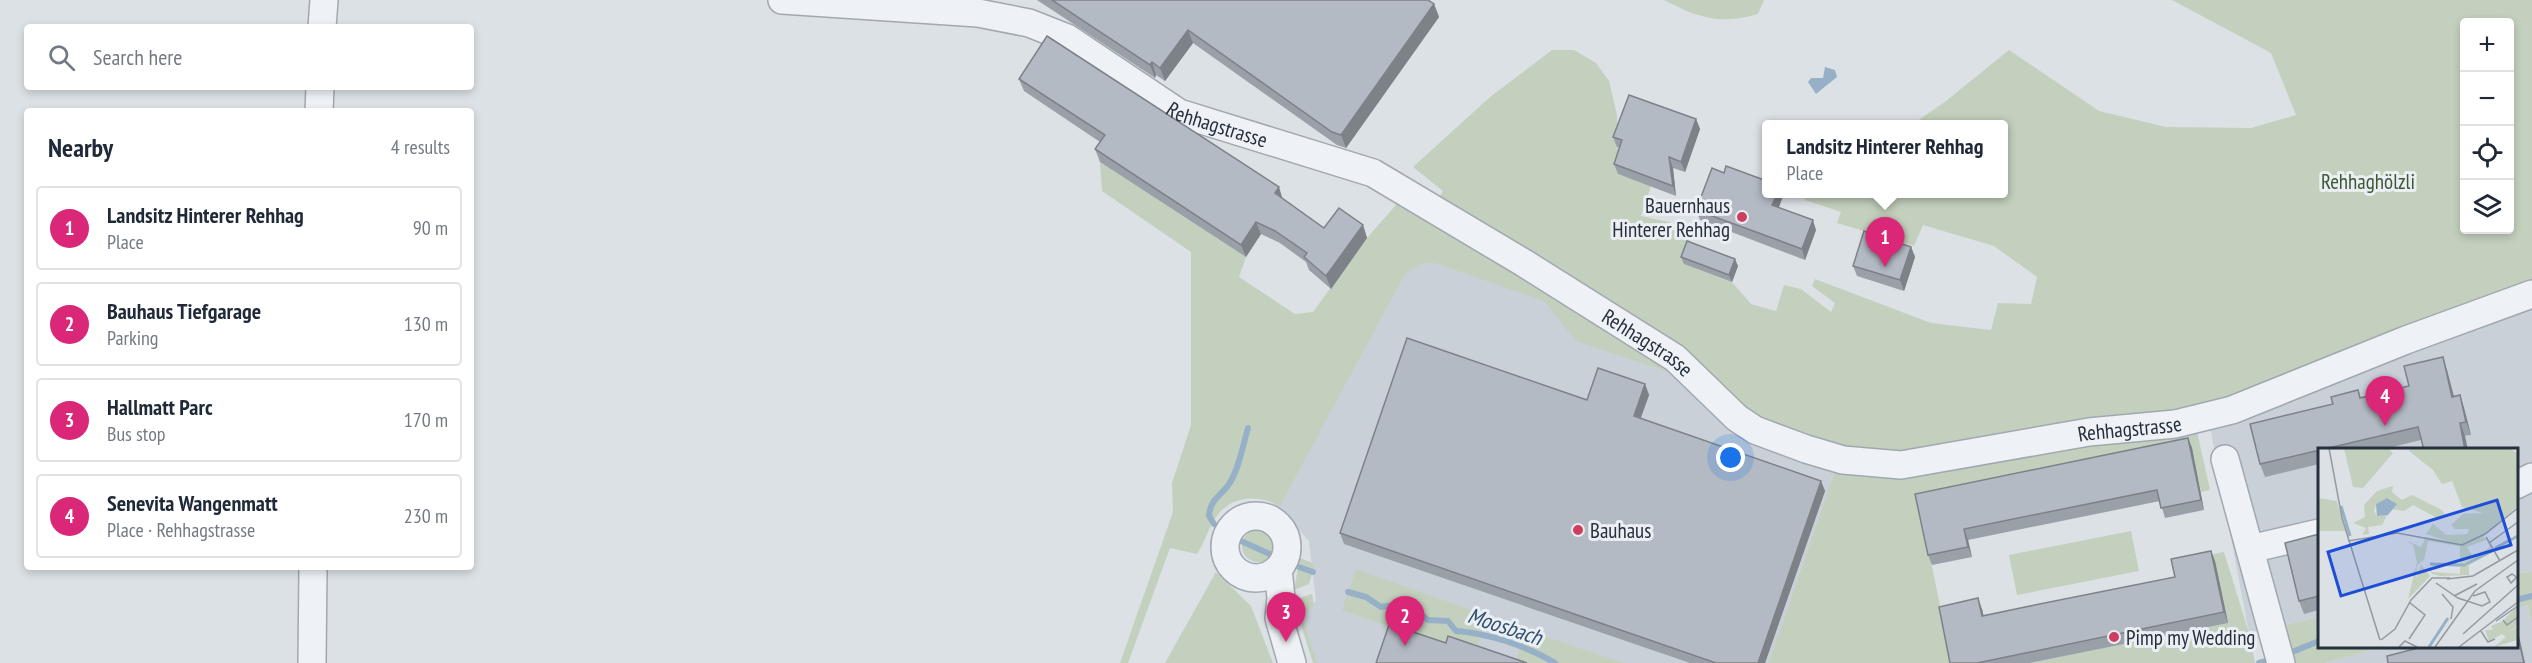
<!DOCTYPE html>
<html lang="en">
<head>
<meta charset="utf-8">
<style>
	body { margin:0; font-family:"PT Sans Narrow",sans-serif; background:#f6f6f7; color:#1f2937 }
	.controls { position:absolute; right:18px; top:18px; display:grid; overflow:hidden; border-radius:6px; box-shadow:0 3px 9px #0003 }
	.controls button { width:54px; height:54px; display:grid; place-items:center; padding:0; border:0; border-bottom:2px solid #e0e1e3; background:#fff; color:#1f2937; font:30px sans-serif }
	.you { position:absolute; left:1731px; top:458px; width:21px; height:21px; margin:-15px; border:4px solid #fff; border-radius:50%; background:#1a73e8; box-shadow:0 0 0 9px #1a73e833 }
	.badge { display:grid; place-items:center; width:39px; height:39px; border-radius:50%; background:#db2777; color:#fff; font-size:20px; font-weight:700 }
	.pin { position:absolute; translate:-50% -50px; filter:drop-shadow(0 2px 3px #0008) }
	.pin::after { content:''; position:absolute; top:32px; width:21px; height:18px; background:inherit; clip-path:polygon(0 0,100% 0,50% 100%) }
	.popup { position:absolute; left:1762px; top:120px; width:246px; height:78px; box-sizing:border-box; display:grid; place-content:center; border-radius:6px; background:#fff; filter:drop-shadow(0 2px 4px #0005); font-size:20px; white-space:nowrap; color:#747a83 }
	.popup b { font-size:22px; color:#1f2937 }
	.popup::after { content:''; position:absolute; left:50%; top:100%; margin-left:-12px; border:12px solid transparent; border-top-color:#fff }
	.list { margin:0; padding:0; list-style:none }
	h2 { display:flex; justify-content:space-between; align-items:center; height:78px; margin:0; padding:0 24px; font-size:26px }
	h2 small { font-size:20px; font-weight:400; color:#747a83 }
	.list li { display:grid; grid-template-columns:39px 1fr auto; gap:18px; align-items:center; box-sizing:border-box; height:84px; margin:0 12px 12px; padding:0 12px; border:2px solid #e0e1e3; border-radius:6px }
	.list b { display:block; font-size:22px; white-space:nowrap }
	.list p { margin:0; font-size:20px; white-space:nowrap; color:#747a83 }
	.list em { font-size:20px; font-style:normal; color:#747a83 }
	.icon { flex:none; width:33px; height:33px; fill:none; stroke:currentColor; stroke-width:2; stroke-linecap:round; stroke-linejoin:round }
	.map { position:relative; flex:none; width:2532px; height:663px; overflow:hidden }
	.search { position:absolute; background:#fff; box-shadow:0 3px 9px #0003; left:24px; top:24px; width:450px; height:66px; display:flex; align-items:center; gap:15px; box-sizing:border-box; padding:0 21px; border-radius:6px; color:#747a83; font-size:22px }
	.panel { position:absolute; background:#fff; box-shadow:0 3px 9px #0003; left:24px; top:108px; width:450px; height:462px; border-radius:6px }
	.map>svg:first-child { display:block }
	.built { fill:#cad0d8 }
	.green { fill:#c3d0bd; fill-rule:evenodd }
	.water { fill:#96b1c7 }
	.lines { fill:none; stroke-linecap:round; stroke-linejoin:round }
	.stream { stroke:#96b1c7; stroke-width:6 }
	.minor-casing { stroke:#a2a8b0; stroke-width:30 }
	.minor { stroke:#eef1f5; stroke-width:27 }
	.wall { fill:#9aa0a8 }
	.shaded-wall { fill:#7d8288 }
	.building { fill:#b3bac3; stroke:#7d8288; stroke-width:1.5 }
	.poi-dot { fill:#ce3e5f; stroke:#ebeff4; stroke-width:2 }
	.labels { text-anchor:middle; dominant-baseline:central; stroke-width:6; stroke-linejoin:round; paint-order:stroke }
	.street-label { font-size:21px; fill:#26303c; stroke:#ebeff4 }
	.park-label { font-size:21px; fill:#3d5833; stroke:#ebeff4 }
	.poi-label { font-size:21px; fill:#26303c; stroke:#ebeff4; text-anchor:start }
	.water-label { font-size:22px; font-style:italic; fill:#305170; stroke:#ebeff4 }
	.inset-river { fill:none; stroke:#96b1c7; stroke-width:3 }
	.inset-road { fill:none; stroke:#939aa2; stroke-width:1.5 }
	.view { fill:#1d4ed8; fill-opacity:0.15; stroke:#1d4ed8; stroke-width:3 }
	.inset-edge { fill:none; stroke:#26303c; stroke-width:3 }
</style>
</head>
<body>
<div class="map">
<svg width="2532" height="663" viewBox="0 0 2532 663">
	<rect width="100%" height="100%" fill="#dce1e6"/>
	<g class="built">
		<path d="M1408,232L1646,351L1743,436L1848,468L1784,663H1315L1298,616L1316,601L1309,541L1259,489Z"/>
		<path d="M2532,300V572L2516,573V450H2319V617L2249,633L2210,427Z"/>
		<path d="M2528,605L2532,625V663H2325L2382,647L2516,646V608Z"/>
	</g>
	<g class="green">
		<path d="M1664,0H1764L1758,14C1720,25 1698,18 1664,0Z"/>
		<path d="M2172,0H2532V284L2227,403L1906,461L1855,454L1756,422L1438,200L1443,191L1413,167L1490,97L1552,50H1574L1596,63L1609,81L1617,115V147L1626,151L1618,174L1651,186L1641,216L1669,222L1691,234L1684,264L1732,282L1751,304L1776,311L1784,285L1801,289L1831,312L1835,303L1812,286L1815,279L1931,323L1991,330L1998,303L2031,304L2037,277L1994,246L1923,225L1914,246L1837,223L1841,212L1805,200V194H2004V124H1913L1946,101L2009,50L2099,111L2166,127L2251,128L2296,115L2271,53ZM2464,22H2510V230H2464Z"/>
		<path d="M1100,162L1246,257L1239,277L1295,314L1313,312L1367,238L1402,198L1628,335L1673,366L1741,429L1781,448L1848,467L1896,471L1957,465L2064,442L2196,427L2210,490L2201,492L2191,448L1919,504L1952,663H1769L1837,466L1748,440L1675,374L1576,341L1544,301L1435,263H1422L1405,274L1280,506C1260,496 1236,494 1219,513C1210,523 1205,542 1197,554L1170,548L1128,663H1120L1173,512L1172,483L1191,425V252L1102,191Z"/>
		<circle cx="1258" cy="546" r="16"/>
		<path d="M2131,531L2139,571L2017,595L2009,555Z"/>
		<path d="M2224,552L2249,633L2255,663H2030L2227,622L2215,562L2205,556Z"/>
		<path d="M1300,558L1315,564L1309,584L1294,590Z"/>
		<path d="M1356,569L1488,616L1474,656L1342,610Z"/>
		<path d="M1216,572L1251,606L1273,663H1165Z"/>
		<path d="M2532,572V625L2528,605L2516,608V573Z"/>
		<path d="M1312,594L1314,605L1302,616L1317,663H1313L1293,600Z"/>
		<path d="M2319,617V646L2382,647L2325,663H2294L2281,626Z"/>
		<path d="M1526,630L1624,663H1515Z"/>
	</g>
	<path class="water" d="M1825,67L1835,70L1837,77L1816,94L1808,82L1811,78H1823Z"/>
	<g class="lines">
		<g class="stream">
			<path d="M1214,524L1209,516C1210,499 1221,496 1229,484C1239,469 1243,445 1248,428"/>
			<path d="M1241,541L1272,555"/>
			<path d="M1299,567L1313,572"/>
			<path d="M1348,592L1366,597L1381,607L1407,603L1428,620L1448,621L1456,631C1488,633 1529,647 1555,663"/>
			<path d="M2516,600L2532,596"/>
			<path d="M2285,655L2319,641"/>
			<path d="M2259,663L2273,659"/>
		</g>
		<defs>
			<g id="minor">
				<path id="s1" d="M782,0L978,13L1029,23L1067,38L1179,113L1373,173L1524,263L1675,358L1737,418L1755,430L1806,449L1843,460L1901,465L2089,432L2175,424L2232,410L2406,340L2532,294"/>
				<path d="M322,27L324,0"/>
				<path d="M319,111L320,87"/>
				<path d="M2225,459L2281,663"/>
				<path d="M2516,485L2532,477"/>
				<circle cx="1256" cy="547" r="31"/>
				<path d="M2250,549L2319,533"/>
				<path d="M1278,569L1281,598L1279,618L1292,663"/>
				<path d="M312,663L313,567"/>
			</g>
		</defs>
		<use href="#minor" class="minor-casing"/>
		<use href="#minor" class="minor"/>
	</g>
	<g class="wall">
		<path d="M1037,0H1428L1434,4L1439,17L1346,148L1337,145L1193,43L1165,81L1156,75L1155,78Z"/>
		<path d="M1019,79L1283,199L1324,228L1363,225L1367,238L1331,289L1309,270L1306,262L1280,243L1261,234L1246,257L1100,162L1095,149L1100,142L1024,91Z"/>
		<path d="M1696,119L1700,129L1685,172L1673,168L1676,196L1618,174L1614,164L1620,148L1617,147L1613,137Z"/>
		<path d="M1783,196L1779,207L1816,230L1805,260L1700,220L1696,210Z"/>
		<path d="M1911,247L1915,257L1904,291L1857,276L1853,266Z"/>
		<path d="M1681,257L1738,266L1732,282L1684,264Z"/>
		<path d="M2447,370L2454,396L2460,395L2464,408L2471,435L2421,440L2380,450H2319V464L2265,477L2260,464L2333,404L2358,390L2361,398L2409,386Z"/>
		<path d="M1645,384L1649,395L1640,418L1821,481L1825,491L1765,663H1690L1344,544L1340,533L1587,400Z"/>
		<path d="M2188,438L2192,448L2204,510L2165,518L2160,501L1968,540L1972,557L1932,565L1928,555L1915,494Z"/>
		<path d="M2319,534V610L2304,614L2299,601Z"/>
		<path d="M2211,551L2215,561L2228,623L2030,663H1950L1982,609L1983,616L2175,577Z"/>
	</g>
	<g class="shaded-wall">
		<path d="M1434,4L1439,17L1346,148L1341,135Z"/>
		<path d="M1188,30L1193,43L1165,81L1160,68Z"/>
		<path d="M1152,62L1156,75L1155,78L1150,65Z"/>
		<path d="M1696,119L1700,129L1685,172L1681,162Z"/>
		<path d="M1669,157L1673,168L1676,196L1673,186Z"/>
		<path d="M1279,187L1283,200L1275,193Z"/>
		<path d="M1777,194H1782L1783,196L1776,215L1772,205Z"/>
		<path d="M1813,220L1816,230L1805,260L1802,249Z"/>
		<path d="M1256,222L1261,234L1246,257L1241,245Z"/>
		<path d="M1363,225L1367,238L1331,289L1326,276Z"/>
		<path d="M1911,247L1915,257L1904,291L1900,280Z"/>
		<path d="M1735,259L1738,266L1732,282L1729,275Z"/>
		<path d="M2443,357L2447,370L2457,410L2452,397Z"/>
		<path d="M1645,384L1649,395L1638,426L1634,416Z"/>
		<path d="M2460,395L2464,408L2471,435L2466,422Z"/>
		<path d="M2460,423L2465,436L2468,450H2465Z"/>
		<path d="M2188,438L2192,448L2204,510L2201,500Z"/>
		<path d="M1821,481L1825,491L1765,663H1758Z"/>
		<path d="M1964,529L1968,540L1972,557L1968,547Z"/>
		<path d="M2211,551L2215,561L2228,623L2224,612Z"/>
		<path d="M1978,598L1982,609L1986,626L1982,616Z"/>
		<path d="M1407,621L1412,634L1404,629Z"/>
		<path d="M2516,627L2519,636L2525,663H2524Z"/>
	</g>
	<g class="building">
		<path d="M1052,0H1428L1434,4L1341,135L1332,132L1188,30L1160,68L1152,62L1150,65Z"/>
		<path d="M1047,36L1279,187L1275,193L1324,228L1339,208L1363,225L1326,276L1304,257L1307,253L1275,231L1256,222L1241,245L1095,149L1105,135L1019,79Z"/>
		<path d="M1629,95L1696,119L1681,162L1669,157L1673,186L1614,164L1622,140L1613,137Z"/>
		<path d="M1726,166L1767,181V194H1777L1772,205L1813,220L1802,249L1696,210L1712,168L1724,173Z"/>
		<path d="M1864,231L1911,247L1900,280L1853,266Z"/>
		<path d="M1687,241L1735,259L1729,275L1681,257Z"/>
		<path d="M1407,338L1587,400L1598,368L1645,384L1634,416L1821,481L1758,663H1716L1340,533Z"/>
		<path d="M2443,357L2452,397L2460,395L2466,422L2460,423L2465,450H2424L2418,427L2260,464L2250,424L2333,404L2331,397L2358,390L2360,398L2409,386L2404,366Z"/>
		<path d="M2188,438L2201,500L2161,508L2157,490L1964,529L1968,547L1928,555L1915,494Z"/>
		<path d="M2319,534V596L2299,601L2285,543Z"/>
		<path d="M2211,551L2224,612L1977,663H1950L1939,607L1978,598L1982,616L2030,606L2175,577L2171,559Z"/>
		<path d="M1392,616L1407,621L1404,629L1446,643L1448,636L1527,663H1376Z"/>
		<path d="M2516,628L2524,663H2388L2387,656L2426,646H2516Z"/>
	</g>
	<g class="poi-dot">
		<circle cx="1742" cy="217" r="6"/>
		<circle cx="1578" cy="530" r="6"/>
		<circle cx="2114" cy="637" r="6"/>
	</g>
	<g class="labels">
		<g class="street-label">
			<text stroke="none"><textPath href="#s1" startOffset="464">Rehhagstrasse</textPath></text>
			<text stroke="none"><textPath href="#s1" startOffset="950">Rehhagstrasse</textPath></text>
			<text stroke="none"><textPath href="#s1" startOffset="1472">Rehhagstrasse</textPath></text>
		</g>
		<g class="park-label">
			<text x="2368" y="181">Rehhaghölzli</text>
		</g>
		<g class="poi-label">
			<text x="1730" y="205" text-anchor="end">Bauernhaus<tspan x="1730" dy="24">Hinterer Rehhag</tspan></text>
			<text x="1590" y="530">Bauhaus</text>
			<text x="2126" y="637">Pimp my Wedding</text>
		</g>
		<g class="water-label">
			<text transform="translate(1505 626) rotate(18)">Moosbach</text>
		</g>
	</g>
	<g transform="translate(2318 448)">
		<rect width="200" height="200" fill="#dce1e6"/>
		<path d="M26,0H70L75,5L45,40L35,39ZM93,0H191L199,5V59L165,88L168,92L149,99L155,109L171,100L170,96L175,104L151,117V127L123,128L114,126L108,115L114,124L142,126V119L125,118L142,115V98L110,93L106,112L99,117L98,130L103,117L112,128L90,151L99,114L95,97L87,92L103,99L108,89L130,93L108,86L115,76L128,87L149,86L151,81H137L133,77L145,66L165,65L144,59L134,33L124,36L115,22L91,3ZM75,38L74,44L84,52L94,47L124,62L128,69L119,70L95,57L86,63L74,61L75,53L69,50L58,56L56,63L59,68L69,67L64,77L50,79L51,86L44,87L48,80L35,75L47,69L46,57L59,43ZM0,50L19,53L27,83H0ZM199,158V178L189,185L199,179V192L176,199L188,189L184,186L171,193L167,182H175L173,178L185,173Z" fill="#c3d0bd"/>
		<path d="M69,50L79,56L70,67L59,68L58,56Z" fill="#96b1c7"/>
		<path class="inset-river" d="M23,58L32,88M177,100L200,88M112,116L148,117M148,116L174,103M111,199L130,170"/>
		<path class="inset-road" d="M11,0L24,70L62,192M168,89L182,113M30,93L79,85L144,97L167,86L200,60M171,95L200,74M198,130L193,135L189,129L194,126L197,128L200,131M129,131L155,128L200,102M118,135L140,150L164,158L172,154L167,144L155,148M124,146L135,159L133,171M136,148L159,136M185,172L189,177L200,169M178,173L200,158M163,183L170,194L177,191M145,186L200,137M91,191L107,167L91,154M63,192L77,181L93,152L114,130H132M81,199L87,193L99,199M117,199L157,143L200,112M141,199L200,154"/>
		<path class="view" d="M179,52L193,97L23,148L10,104Z"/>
		<rect width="200" height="200" class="inset-edge"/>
	</g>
</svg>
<div class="controls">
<button>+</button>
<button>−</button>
<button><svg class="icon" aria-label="locate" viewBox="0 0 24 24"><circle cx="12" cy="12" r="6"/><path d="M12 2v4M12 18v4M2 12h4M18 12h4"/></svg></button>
<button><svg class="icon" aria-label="layers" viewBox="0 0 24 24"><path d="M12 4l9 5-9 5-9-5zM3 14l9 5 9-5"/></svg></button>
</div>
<div class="you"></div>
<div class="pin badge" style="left:1885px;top:267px">1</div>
<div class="popup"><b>Landsitz Hinterer Rehhag</b>Place</div>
<div class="pin badge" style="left:1405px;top:646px">2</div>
<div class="pin badge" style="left:1286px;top:642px">3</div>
<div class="pin badge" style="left:2385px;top:426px">4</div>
<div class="search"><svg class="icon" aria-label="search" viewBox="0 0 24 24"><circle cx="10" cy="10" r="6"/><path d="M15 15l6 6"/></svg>Search here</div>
<section class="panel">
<h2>Nearby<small>4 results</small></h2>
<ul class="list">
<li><span class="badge">1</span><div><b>Landsitz Hinterer Rehhag</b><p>Place</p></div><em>90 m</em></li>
<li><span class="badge">2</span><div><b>Bauhaus Tiefgarage</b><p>Parking</p></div><em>130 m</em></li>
<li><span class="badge">3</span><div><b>Hallmatt Parc</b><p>Bus stop</p></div><em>170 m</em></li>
<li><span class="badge">4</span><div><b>Senevita Wangenmatt</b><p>Place · Rehhagstrasse</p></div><em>230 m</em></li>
</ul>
</section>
</div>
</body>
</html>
